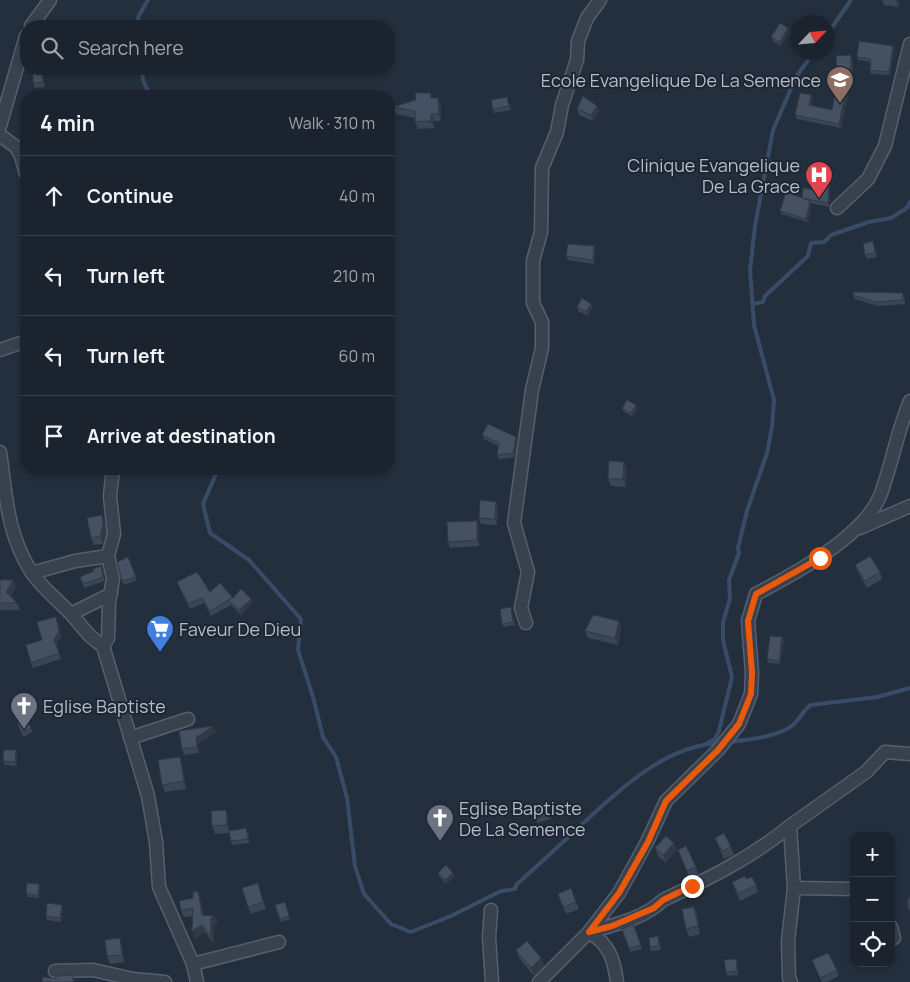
<!DOCTYPE html>
<html lang="en">
<head>
<meta charset="utf-8">
<style>
	body { margin:0; font-family:Manrope,sans-serif; background:#242b36; color:#f1f3f6 }
	.controls { position:absolute; right:15px; bottom:15px; display:grid; overflow:hidden; border-radius:10px; box-shadow:0 2px 8px #0003 }
	.controls button { width:45px; height:45px; display:grid; place-items:center; padding:0; border:0; border-bottom:1px solid #39404a; background:#1b232e; color:#f1f3f6; font:25px sans-serif }
	.compass { position:absolute; left:790px; top:15px; width:45px; height:45px; border-radius:50%; background:#1b232e; box-shadow:0 2px 8px #0003; rotate:64deg }
	.stop { position:absolute; width:15px; height:15px; margin:-11px; border:4px solid #ea580c; border-radius:50%; background:#fff }
	.stop.end { background:#ea580c; border-color:#fff; box-shadow:0 1px 5px #0008 }
	.list { margin:0; padding:0; list-style:none }
	h2 { display:flex; justify-content:space-between; align-items:center; height:65px; margin:0; padding:0 20px; font-size:21px }
	h2 small { font-size:16px; font-weight:400; color:#a0a4aa }
	.list li { display:grid; grid-template-columns:32px 1fr auto; gap:15px; align-items:center; box-sizing:border-box; height:80px; padding:0 20px; border-top:1px solid #39404a }
	.list b { display:block; font-size:19px; white-space:nowrap }
	.list em { font-size:16px; font-style:normal; color:#a0a4aa }
	.icon { flex:none; width:28px; height:28px; fill:none; stroke:currentColor; stroke-width:2; stroke-linecap:round; stroke-linejoin:round }
	.map { position:relative; flex:none; width:910px; height:982px; overflow:hidden }
	.search { position:absolute; background:#1b232e; box-shadow:0 2px 8px #0003; left:20px; top:20px; width:375px; height:55px; display:flex; align-items:center; gap:12px; box-sizing:border-box; padding:0 18px; border-radius:20px; color:#a0a4aa; font-size:19px }
	.panel { position:absolute; background:#1b232e; box-shadow:0 2px 8px #0003; left:20px; top:90px; width:375px; height:385px; border-radius:20px }
	.map>svg:first-child { display:block }
	.lines { fill:none; stroke-linecap:round; stroke-linejoin:round }
	.stream { stroke:#394c67; stroke-width:4 }
	.minor-casing { stroke:#565f6c; stroke-width:15 }
	.minor { stroke:#38414e; stroke-width:12 }
	.wall { fill:#3b4654 }
	.shaded-wall { fill:#303945 }
	.building { fill:#455162; stroke:#303945 }
	.route { stroke:#ea580c; stroke-width:6 }
	.labels { text-anchor:middle; dominant-baseline:central; stroke-width:4; stroke-linejoin:round; paint-order:stroke }
	.poi-label { font-size:18px; fill:#b4bcc9; stroke:#1d2633; text-anchor:start }
</style>
</head>
<body>
<div class="map">
<svg width="910" height="982" viewBox="0 0 910 982">
	<rect width="100%" height="100%" fill="#242f3e"/>
	<g class="lines">
		<g class="stream">
			<path d="M139,26L138,17L148,0"/>
			<path d="M828,33L851,0"/>
			<path d="M142,69L143,80L150,96"/>
			<path d="M753,304L763,302L765,296L808,256L811,243L824,242L831,235L869,222L891,218L907,208L910,202"/>
			<path d="M221,469L216,474L203,504L210,533L249,560L301,619L298,650L313,697L323,737L336,757L347,798L355,866L364,894L391,924L411,932L451,916L501,891L515,889L516,885C537,866 558,847 578,828C617,792 663,746 719,743"/>
			<path d="M729,742C746,740 779,737 793,725C800,719 803,710 811,705L877,697L910,688"/>
			<path d="M707,743L715,739L719,731L732,677L723,640V622L730,599L729,580L739,553L738,548L747,511L767,453L772,427L774,400L754,325L750,270L755,226L773,130L796,77L814,52"/>
		</g>
		<defs>
			<g id="minor">
				<path d="M31,26L50,0"/>
				<path d="M0,126L26,36"/>
				<path d="M0,135L16,147L21,156L26,174"/>
				<path d="M837,208L868,179L885,146L910,44"/>
				<path d="M0,350L26,341"/>
				<path d="M0,452C6,495 7,535 32,573C43,589 58,600 71,614C85,629 85,634 103,646L148,796L156,842L159,887L193,964L197,982"/>
				<path d="M860,528L910,506"/>
				<path d="M32,573L75,561L108,556"/>
				<path d="M71,614L111,594"/>
				<path d="M526,623L521,608L528,572L514,523L532,390L542,348V322L533,303V261L541,232L542,168L557,132L562,105L577,60L578,41L587,18L600,0"/>
				<path d="M103,646L108,638L109,603L113,578L108,556L114,534L110,496L113,469"/>
				<path d="M130,738L188,719"/>
				<path d="M794,888L854,889"/>
				<path d="M491,910L489,937L492,982"/>
				<path d="M891,927L894,938"/>
				<path d="M589,932C613,925 644,919 663,900C708,879 751,858 790,826"/>
				<path d="M589,932C609,944 614,959 617,982"/>
				<path d="M193,964L279,942"/>
				<path d="M55,971L93,970L133,979L165,982"/>
				<path d="M539,982L589,932L619,893L647,842L666,801L718,750L739,724L751,694L752,673L748,621L756,594C794,574 863,537 880,496C892,465 897,431 910,401"/>
				<path d="M791,982L789,978L788,941L794,888L790,826L866,772L885,752L910,754"/>
			</g>
		</defs>
		<use href="#minor" class="minor-casing"/>
		<use href="#minor" class="minor"/>
	</g>
	<g class="wall">
		<path d="M882,0H899L898,7L884,5Z"/>
		<path d="M788,28L790,32L781,46L773,41L771,37Z"/>
		<path d="M893,46L894,50L890,75L871,74L870,70L871,62L858,60L857,57Z"/>
		<path d="M851,55L852,59L853,70L841,128L797,119L795,115L813,100L811,106L832,110Z"/>
		<path d="M33,69H46V71L42,70L45,87L35,88L33,83Z"/>
		<path d="M507,97L511,110L494,113L493,109Z"/>
		<path d="M432,98H438L441,105V121H434V128L418,129L415,122V118L396,114L393,107Z"/>
		<path d="M597,106L599,112L593,121L579,115L577,109Z"/>
		<path d="M830,189L829,207L810,203L811,205L808,222L781,214L780,211L816,190Z"/>
		<path d="M874,245L877,257L867,259L865,255Z"/>
		<path d="M594,246L595,250L594,264L568,260L566,256Z"/>
		<path d="M853,295L904,296L905,304L878,306L855,299Z"/>
		<path d="M591,304L592,308L588,316L578,311L577,307Z"/>
		<path d="M636,405L637,409L633,417L624,412L622,409Z"/>
		<path d="M482,435L517,441L515,457L499,459L497,455L498,446L484,439Z"/>
		<path d="M119,469H137V473L121,474Z"/>
		<path d="M627,469L626,487L611,486L608,479Z"/>
		<path d="M496,502L498,508L497,525L481,524L479,518Z"/>
		<path d="M477,521L479,527V546L450,548L448,542Z"/>
		<path d="M105,523L106,533L103,544L94,545L91,538Z"/>
		<path d="M128,557L137,580L124,585L122,581Z"/>
		<path d="M855,565L880,572L882,579L867,588L858,572Z"/>
		<path d="M103,570L104,581L84,588L80,577L94,571Z"/>
		<path d="M0,580H13L16,587L11,596L17,603L20,610H0Z"/>
		<path d="M177,582L233,598L251,599L252,603L241,615L231,605L211,616L204,603L190,609Z"/>
		<path d="M512,611L515,625L504,627L502,624Z"/>
		<path d="M619,621L621,629L618,645L588,638L585,631Z"/>
		<path d="M58,622L61,637L56,645L61,659L33,668L31,663L42,640Z"/>
		<path d="M782,637L784,641L780,664L768,663L767,659Z"/>
		<path d="M17,723L31,728L32,732L23,737Z"/>
		<path d="M213,726L216,732L198,744L199,753L184,755L182,749Z"/>
		<path d="M16,750L17,754V766L5,765L3,761Z"/>
		<path d="M180,757L182,764L186,789L165,792L162,785Z"/>
		<path d="M546,806L550,819L537,823L536,819Z"/>
		<path d="M228,817L229,831L248,832L249,843L232,845L229,833L215,834L212,826Z"/>
		<path d="M715,838L731,847L734,855L724,859Z"/>
		<path d="M655,848L677,850L666,863L658,856Z"/>
		<path d="M678,850L696,867L698,874L690,878Z"/>
		<path d="M438,873H453L454,877L446,884L439,876Z"/>
		<path d="M746,879L756,885L758,892L740,901L732,882Z"/>
		<path d="M258,883L266,909L251,914L248,907Z"/>
		<path d="M40,887L39,898L28,897L26,894Z"/>
		<path d="M558,894L576,902L579,909L566,914Z"/>
		<path d="M201,899L203,915L218,923L214,926L213,943L205,932L195,939L192,931L193,916L184,917L181,910Z"/>
		<path d="M285,902L290,919L281,922L275,905Z"/>
		<path d="M63,908L61,922L47,920L46,916Z"/>
		<path d="M697,914L700,934L689,937L686,929Z"/>
		<path d="M633,924L642,949L630,952L622,929Z"/>
		<path d="M658,936L659,940L661,950L651,951L650,947Z"/>
		<path d="M122,946L124,962L110,964L107,956Z"/>
		<path d="M516,950L544,965L534,976L519,958Z"/>
		<path d="M736,959L737,963L738,975L727,976L726,972Z"/>
		<path d="M812,960L837,970L839,976L827,982H822Z"/>
	</g>
	<g class="shaded-wall">
		<path d="M896,0H899L898,7Z"/>
		<path d="M788,28L790,32L781,46L780,42Z"/>
		<path d="M893,46L894,50L890,75L889,72Z"/>
		<path d="M851,55L852,59L853,70L841,128L839,124Z"/>
		<path d="M41,69L42,70L45,87L43,82Z"/>
		<path d="M811,95L813,100L810,110L809,105Z"/>
		<path d="M438,98L441,105V121L439,114Z"/>
		<path d="M597,106L599,112L593,121L591,115Z"/>
		<path d="M431,114L434,121V128L431,121Z"/>
		<path d="M829,185L830,189L829,207L828,203Z"/>
		<path d="M810,201L811,205L808,222L806,219Z"/>
		<path d="M594,246L595,250L594,264L593,260Z"/>
		<path d="M591,304L592,308L588,316L586,312Z"/>
		<path d="M636,405L637,409L633,417L631,413Z"/>
		<path d="M516,437L517,441L515,457L513,453Z"/>
		<path d="M624,462L627,469L626,487L623,479Z"/>
		<path d="M496,502L498,508L497,525L495,519Z"/>
		<path d="M102,515L105,523L106,533L103,544L100,536Z"/>
		<path d="M477,521L479,527V546L477,540Z"/>
		<path d="M13,580L16,587L9,600L6,592Z"/>
		<path d="M251,599L252,603L241,615L239,610Z"/>
		<path d="M56,617L61,637L56,645L61,659L54,640Z"/>
		<path d="M619,621L621,629L618,645L615,638Z"/>
		<path d="M782,637L784,641L780,664L779,661Z"/>
		<path d="M213,726L216,732L198,744L199,753L197,747L196,738Z"/>
		<path d="M16,750L17,754V766L15,762Z"/>
		<path d="M180,757L182,764L186,789L184,781Z"/>
		<path d="M226,810L228,817L229,833L227,825Z"/>
		<path d="M674,843L677,850L666,863L663,855Z"/>
		<path d="M453,873L454,877L446,884L445,880Z"/>
		<path d="M39,884L40,887L39,898L38,895Z"/>
		<path d="M198,891L201,899L205,923L202,915Z"/>
		<path d="M62,905L63,908L61,922L60,918Z"/>
		<path d="M694,907L697,914L700,934L698,926Z"/>
		<path d="M215,916L218,923L214,926L213,943L211,936V918Z"/>
		<path d="M202,925L205,932L195,939L192,931Z"/>
		<path d="M120,938L122,946L124,962L122,955Z"/>
		<path d="M541,958L544,965L534,976L531,968Z"/>
	</g>
	<g class="building">
		<path d="M780,23L788,28L780,42L771,37Z"/>
		<path d="M859,41L893,46L889,72L870,70L871,59L857,57Z"/>
		<path d="M851,55V65L839,124L795,115L800,93L811,95L809,105L832,110L838,80L836,56Z"/>
		<path d="M33,69H41L43,82L33,83Z"/>
		<path d="M415,93H431V98H438L439,114H431V121L415,122V111L393,107L416,100Z"/>
		<path d="M583,96L597,106L591,115L577,109Z"/>
		<path d="M507,97L509,106L493,109L491,100Z"/>
		<path d="M818,183L829,185L828,203L802,198L803,188L816,190Z"/>
		<path d="M786,192L810,201L806,219L780,211Z"/>
		<path d="M873,241L875,253L865,255L863,244Z"/>
		<path d="M568,244L594,246L593,260L566,256Z"/>
		<path d="M854,292L903,293V300L876,302L853,295Z"/>
		<path d="M582,298L591,304L586,312L577,307Z"/>
		<path d="M627,400L636,405L631,413L622,409Z"/>
		<path d="M488,424L516,437L513,453L497,455L499,443L482,435Z"/>
		<path d="M609,461L624,462L623,479H608Z"/>
		<path d="M119,469H136V470L119,471Z"/>
		<path d="M480,500L496,502L495,519L479,518Z"/>
		<path d="M102,515L103,526L100,536L91,538L87,518Z"/>
		<path d="M477,521V540L448,542L447,522Z"/>
		<path d="M870,556L880,572L865,581L855,565Z"/>
		<path d="M128,557L136,577L122,581L117,562Z"/>
		<path d="M101,566L103,577L83,584L80,577L94,571L93,569Z"/>
		<path d="M197,572L210,592L220,583L233,598L241,589L251,599L239,610L229,601L232,598L210,611L202,598L188,604L177,582Z"/>
		<path d="M0,580H13L6,592L17,603H0Z"/>
		<path d="M511,607L513,622L502,624L500,609Z"/>
		<path d="M593,615L619,621L615,638L585,631Z"/>
		<path d="M56,617L59,631L54,640L59,653L31,663L26,645L42,640L37,622Z"/>
		<path d="M770,636L782,637L779,661L767,659Z"/>
		<path d="M26,718L31,728L22,733L17,723Z"/>
		<path d="M213,726L196,738L197,747L182,749L179,731Z"/>
		<path d="M4,750H16L15,762L3,761Z"/>
		<path d="M180,757L184,781L162,785L158,760Z"/>
		<path d="M546,806L549,815L536,819L533,810Z"/>
		<path d="M226,810L227,825L212,826L211,811Z"/>
		<path d="M246,828L248,839L231,841L229,831Z"/>
		<path d="M724,833L731,847L722,851L715,838Z"/>
		<path d="M666,836L674,843L663,855L655,848Z"/>
		<path d="M686,846L696,867L687,871L678,850Z"/>
		<path d="M446,865L453,873L445,880L438,873Z"/>
		<path d="M745,876L746,879L752,877L756,885L738,894L732,882Z"/>
		<path d="M27,883L39,884L38,895L26,894Z"/>
		<path d="M258,883L263,902L248,907L242,888Z"/>
		<path d="M571,888L576,902L563,907L558,894Z"/>
		<path d="M198,891L202,915L215,916L211,918V936L202,925L192,931L193,908L181,910L179,901L193,898V892Z"/>
		<rect x="908" y="898" width="2" height="11"/>
		<path d="M285,902L289,916L280,919L275,905Z"/>
		<path d="M47,903L62,905L60,918L46,916Z"/>
		<path d="M694,907L698,926L686,929L682,909Z"/>
		<path d="M633,924L641,945L629,948L622,929Z"/>
		<path d="M658,936L659,946L650,947L649,938Z"/>
		<path d="M120,938L122,955L107,956L105,940Z"/>
		<path d="M527,941L541,958L531,968L516,950Z"/>
		<path d="M828,953L837,970L820,978L812,960Z"/>
		<path d="M736,959L737,971L726,972L724,960Z"/>
		<path d="M73,975V982H42L43,977L56,979V976Z"/>
	</g>
	<g class="lines">
		<path class="route" d="M692,886L663,900L654,908L612,926L589,932L619,893L648,842L666,801L718,750L739,724L751,694L752,673L748,621L756,594L820,558"/>
	</g>
	<defs>
		<symbol id="school-pin" viewBox="-11 -11 22 30"><path d="M0 17L-7.5 6A9.5 9.5 0 1 1 7.5 6Z" fill="#8d6e63" stroke="#1d2633"/><path d="M0-5L7-2L0 1L-7-2ZM-4 1L0 2.5L4 1V4Q0 6-4 4Z" fill="#fff"/></symbol>
		<symbol id="hospital-pin" viewBox="-11 -11 22 30"><path d="M0 17L-7.5 6A9.5 9.5 0 1 1 7.5 6Z" fill="#e0444e" stroke="#1d2633"/><path d="M-5-5h3v3.5h4V-5h3V5h-3V1.5h-4V5h-3Z" fill="#fff"/></symbol>
		<symbol id="supermarket-pin" viewBox="-11 -11 22 30"><path d="M0 17L-7.5 6A9.5 9.5 0 1 1 7.5 6Z" fill="#3f7fe0" stroke="#1d2633"/><path d="M-6-5.5h2.5l.6 2H6L4.5 2H-2.5L-4.4-4H-6ZM-1.5 3.2a1.3 1.3 0 1 0 .1 0ZM3 3.2a1.3 1.3 0 1 0 .1 0Z" fill="#fff"/></symbol>
		<symbol id="church-pin" viewBox="-11 -11 22 30"><path d="M0 17L-7.5 6A9.5 9.5 0 1 1 7.5 6Z" fill="#6b7280" stroke="#1d2633"/><path d="M-1.2-6h2.4v3.5h3.3v2.4h-3.3V6h-2.4V-.1h-3.3v-2.4h3.3Z" fill="#fff"/></symbol>
	</defs>
	<g fill-rule="evenodd">
		<use href="#school-pin" x="824" y="64" width="32" height="43"/>
		<use href="#hospital-pin" x="803" y="159" width="32" height="43"/>
		<use href="#supermarket-pin" x="144" y="613" width="32" height="43"/>
		<use href="#church-pin" x="8" y="690" width="32" height="43"/>
		<use href="#church-pin" x="424" y="802" width="32" height="43"/>
	</g>
	<g class="labels">
		<g class="poi-label">
			<text x="821" y="80" text-anchor="end">Ecole Evangelique De La Semence</text>
			<text x="800" y="165" text-anchor="end">Clinique Evangelique<tspan x="800" dy="21">De La Grace</tspan></text>
			<text x="179" y="629">Faveur De Dieu</text>
			<text x="43" y="706">Eglise Baptiste</text>
			<text x="459" y="808">Eglise Baptiste<tspan x="459" dy="21">De La Semence</tspan></text>
		</g>
	</g>
</svg>
<div class="controls">
<button>+</button>
<button>−</button>
<button><svg class="icon" aria-label="locate" viewBox="0 0 24 24"><circle cx="12" cy="12" r="6"/><path d="M12 2v4M12 18v4M2 12h4M18 12h4"/></svg></button>
</div>
<svg class="compass" viewBox="-18 -18 36 36"><path d="M0-13l5 13h-10z" fill="#e53935"/><path d="M0 13l5-13h-10z" fill="#a0a4aa"/></svg>
<div class="stop" style="left:820px;top:558px"></div>
<div class="stop end" style="left:692px;top:886px"></div>
<div class="search"><svg class="icon" aria-label="search" viewBox="0 0 24 24"><circle cx="10" cy="10" r="6"/><path d="M15 15l6 6"/></svg>Search here</div>
<section class="panel">
<h2>4 min<small>Walk · 310 m</small></h2>
<ul class="list">
<li><svg class="icon" aria-label="ahead" viewBox="0 0 24 24"><path d="M12 20V5M6 11l6-6 6 6"/></svg><div><b>Continue</b></div><em>40 m</em></li>
<li><svg class="icon" aria-label="left" viewBox="0 0 24 24"><path d="M17 20v-9H6M10 6l-5 5 5 5"/></svg><div><b>Turn left</b></div><em>210 m</em></li>
<li><svg class="icon" aria-label="left" viewBox="0 0 24 24"><path d="M17 20v-9H6M10 6l-5 5 5 5"/></svg><div><b>Turn left</b></div><em>60 m</em></li>
<li><svg class="icon" aria-label="arrive" viewBox="0 0 24 24"><path d="M6 21V4h12l-3 4 3 4H6"/></svg><div><b>Arrive at destination</b></div></li>
</ul>
</section>
</div>
</body>
</html>
